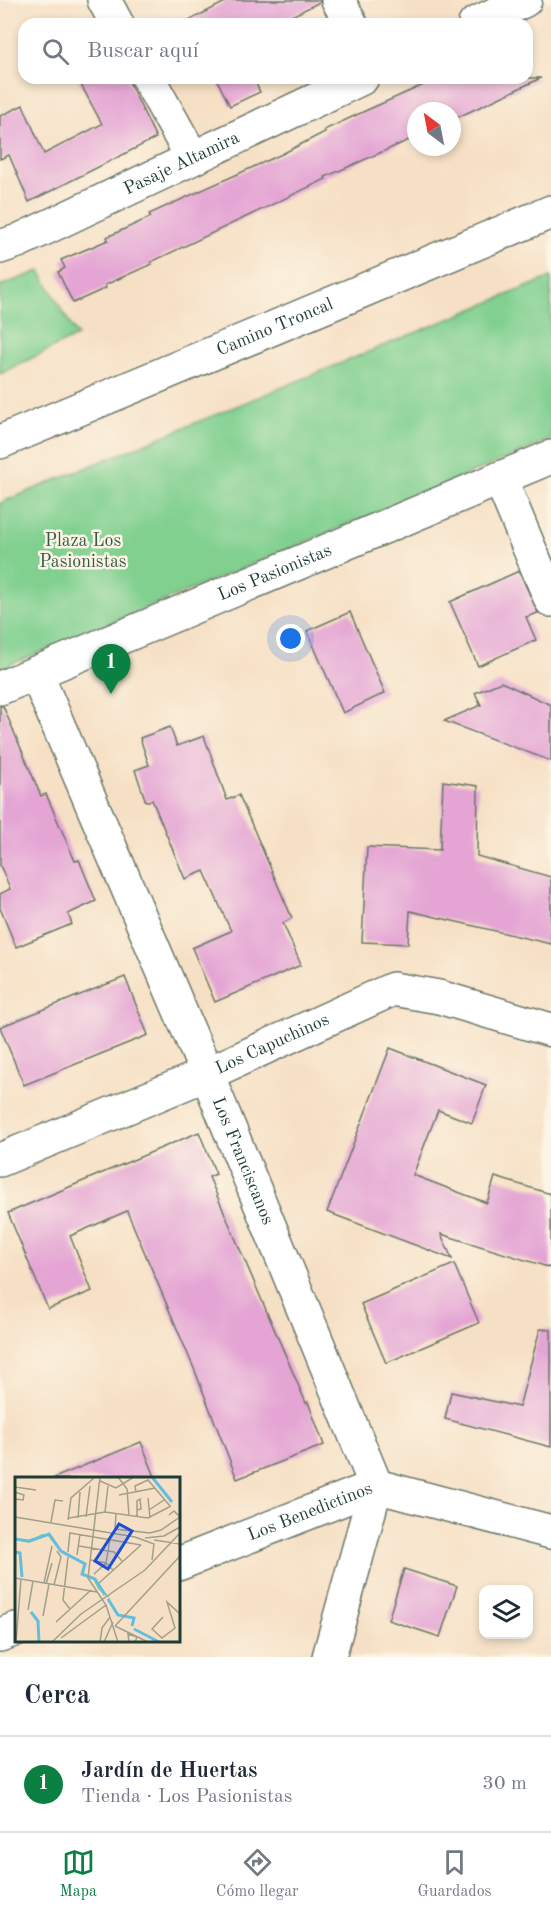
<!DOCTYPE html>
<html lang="es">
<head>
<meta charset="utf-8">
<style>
	body { margin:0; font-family:"Old Standard TT",serif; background:#f6f6f7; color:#1f2937 }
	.controls { position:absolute; right:18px; bottom:18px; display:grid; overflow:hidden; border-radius:12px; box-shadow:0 3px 9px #0003 }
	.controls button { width:54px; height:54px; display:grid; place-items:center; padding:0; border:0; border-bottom:2px solid #e0e1e3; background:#fff; color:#1f2937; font:30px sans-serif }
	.compass { position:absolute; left:407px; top:102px; width:54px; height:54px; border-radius:50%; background:#fff; box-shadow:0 3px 9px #0003; rotate:328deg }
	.you { position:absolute; left:291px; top:639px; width:21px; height:21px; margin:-15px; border:4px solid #fff; border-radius:50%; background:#1a73e8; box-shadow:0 0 0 9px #1a73e833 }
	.badge { display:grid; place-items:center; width:39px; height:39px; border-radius:50%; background:#0b8043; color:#fff; font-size:20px; font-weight:700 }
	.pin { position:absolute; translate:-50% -50px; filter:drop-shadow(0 2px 3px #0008) }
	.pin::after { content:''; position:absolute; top:32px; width:21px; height:18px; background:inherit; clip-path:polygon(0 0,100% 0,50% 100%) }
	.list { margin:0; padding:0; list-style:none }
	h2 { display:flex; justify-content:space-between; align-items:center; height:78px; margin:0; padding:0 24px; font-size:26px }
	h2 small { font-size:20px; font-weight:400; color:#747a83 }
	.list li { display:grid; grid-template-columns:39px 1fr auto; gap:18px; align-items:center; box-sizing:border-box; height:96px; padding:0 24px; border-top:2px solid #e0e1e3 }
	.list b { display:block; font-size:22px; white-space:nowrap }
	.list p { margin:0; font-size:20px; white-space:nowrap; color:#747a83 }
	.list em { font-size:20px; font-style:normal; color:#747a83 }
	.icon { flex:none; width:33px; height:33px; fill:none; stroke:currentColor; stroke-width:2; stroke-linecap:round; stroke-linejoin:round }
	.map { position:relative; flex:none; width:551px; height:1657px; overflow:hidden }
	.search { position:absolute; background:#fff; box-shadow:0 3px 9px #0003; left:18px; right:18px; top:18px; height:66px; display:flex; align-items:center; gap:15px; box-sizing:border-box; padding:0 21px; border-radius:18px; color:#747a83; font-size:22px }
	.sheet { height:174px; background:#fff }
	nav { display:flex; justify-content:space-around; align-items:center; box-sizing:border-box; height:84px; border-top:2px solid #e0e1e3; background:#fff; font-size:16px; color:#747a83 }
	nav a { display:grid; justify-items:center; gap:3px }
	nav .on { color:#0b8043 }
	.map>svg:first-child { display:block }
	.park { fill:#81d090; stroke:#508662; stroke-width:1.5 }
	.building { fill:#e4a4d4 }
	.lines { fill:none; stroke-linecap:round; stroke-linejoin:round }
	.minor-casing { stroke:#6a7667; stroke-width:36 }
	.primary-casing { stroke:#6a7667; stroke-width:36 }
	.minor { stroke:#fff; stroke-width:33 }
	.primary { stroke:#fff; stroke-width:33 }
	.labels { text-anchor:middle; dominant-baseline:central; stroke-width:5; stroke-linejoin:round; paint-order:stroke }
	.street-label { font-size:18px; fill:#1f3d34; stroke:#fcf5e5 }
	.park-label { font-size:18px; fill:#335a46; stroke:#fcf5e5 }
	.inset-river { fill:none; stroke:#64bde1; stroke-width:3 }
	.inset-road { fill:none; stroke:#a09f8b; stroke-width:1.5 }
	.view { fill:#1d4ed8; fill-opacity:0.15; stroke:#1d4ed8; stroke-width:3 }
	.inset-edge { fill:none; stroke:#1f3d34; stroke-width:3 }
</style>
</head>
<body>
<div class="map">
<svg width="551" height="1657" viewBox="0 0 551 1657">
	<rect width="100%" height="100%" fill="#fcf5e5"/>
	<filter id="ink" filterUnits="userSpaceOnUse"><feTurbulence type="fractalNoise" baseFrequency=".0167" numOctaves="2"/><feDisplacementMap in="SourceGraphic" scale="12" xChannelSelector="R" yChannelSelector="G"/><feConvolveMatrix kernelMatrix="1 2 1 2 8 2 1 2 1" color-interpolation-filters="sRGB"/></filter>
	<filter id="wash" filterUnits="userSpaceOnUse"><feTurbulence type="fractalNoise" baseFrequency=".008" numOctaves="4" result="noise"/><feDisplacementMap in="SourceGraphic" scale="24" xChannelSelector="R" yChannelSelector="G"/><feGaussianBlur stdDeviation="1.35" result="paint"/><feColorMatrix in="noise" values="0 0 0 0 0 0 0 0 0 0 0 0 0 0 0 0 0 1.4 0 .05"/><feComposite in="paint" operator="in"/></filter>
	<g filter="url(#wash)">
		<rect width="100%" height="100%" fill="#f6e0c5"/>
		<g class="park">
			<path d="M40,271L77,336L0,374V286Z"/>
			<path d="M551,277V440L0,669V503Z"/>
		</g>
		<g id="blocks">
			<g class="building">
				<path d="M229,0H319L320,2L276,24H190L188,21Z"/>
				<path d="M80,78H127L156,138L29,202L9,155L0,159V116L23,105L44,154L102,124L78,79Z"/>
				<path d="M216,78H253L260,92L230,106Z"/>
				<path d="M439,78H541L452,120V111H416V137L325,177L326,179L151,262L152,264L105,285L106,288L73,303L58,272L65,268L61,260L108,240L107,237L151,217L149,214L282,154L325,132L324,130L365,111Z"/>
				<path d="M519,571L538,613L526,617L536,640L478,666L450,602Z"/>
				<path d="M350,612L385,693L343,713L307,631Z"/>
				<path d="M501,682L551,705V761L444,721L481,705L475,693Z"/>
				<path d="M0,706H3L41,796L46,794L75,861L79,860L96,901L68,914L72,924L16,947L0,908V894L10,889L0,865Z"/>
				<path d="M170,727L177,746L204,736L227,800L239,795L292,918L283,923L301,965L215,1002L192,948L231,931L204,871L185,879L152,800L146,802L135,770L149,765L140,738Z"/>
				<path d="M443,781L478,786L477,856L551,877V944L410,911L408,944L362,942L367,847L440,850Z"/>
				<path d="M125,977L148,1035L24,1085L0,1027Z"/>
				<path d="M390,1048L486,1085L472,1123L438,1110L413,1175L487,1203L495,1177L551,1194V1268L441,1234L452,1259L327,1212Z"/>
				<path d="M199,1132L216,1174L209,1177L306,1403L308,1402L324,1445L237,1479L195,1371L127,1211L70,1236L92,1291L48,1309L8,1213Z"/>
				<path d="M454,1264L479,1323L386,1363L361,1304Z"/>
				<path d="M540,1329L551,1330V1447L445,1419L451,1392L519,1407Z"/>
				<path d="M141,1442L156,1479H54V1478Z"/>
				<path d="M404,1569L457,1586L440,1637L388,1620Z"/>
			</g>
		</g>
	</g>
	<g filter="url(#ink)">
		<use href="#blocks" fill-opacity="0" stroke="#6a7667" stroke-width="1.5"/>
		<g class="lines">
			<defs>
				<g id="minor">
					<path d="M104,0L117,24"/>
					<path d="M338,0L351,24"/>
					<path d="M475,24L525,0"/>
					<path d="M148,78L192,157"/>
					<path id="s1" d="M0,247L18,241L362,78"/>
					<path d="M500,478L551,600"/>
					<path id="s2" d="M36,673L207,1074L376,1486L329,1657"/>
					<path id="s3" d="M0,688L551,457"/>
					<path id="s4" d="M0,1160L207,1074L393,989L439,997L551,1030"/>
					<path id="s5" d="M178,1564L376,1486L551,1532"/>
					<path d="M0,1635L16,1629"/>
				</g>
				<g id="primary">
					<path id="s6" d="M0,442L551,212"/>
				</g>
			</defs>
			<use href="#minor" class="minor-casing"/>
			<use href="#primary" class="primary-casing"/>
			<use href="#minor" class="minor"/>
			<use href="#primary" class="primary"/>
		</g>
	</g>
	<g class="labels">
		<g class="street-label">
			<text stroke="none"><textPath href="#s1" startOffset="200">Pasaje Altamira</textPath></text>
			<text stroke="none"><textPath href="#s6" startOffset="298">Camino Troncal</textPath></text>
			<text stroke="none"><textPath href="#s3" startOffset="298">Los Pasionistas</textPath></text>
			<text stroke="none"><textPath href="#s4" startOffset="296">Los Capuchinos</textPath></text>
			<text stroke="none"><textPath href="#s2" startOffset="530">Los Franciscanos</textPath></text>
			<text stroke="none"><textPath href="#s5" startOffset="142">Los Benedictinos</textPath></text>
		</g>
		<g class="park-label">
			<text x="83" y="541">Plaza Los<tspan x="83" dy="21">Pasionistas</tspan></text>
		</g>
	</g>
	<g transform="translate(15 1477)">
		<rect width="165" height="165" fill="#f6e0c5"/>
		<path d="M27,57L35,58L46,73L71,86L69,97L80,101L96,123L83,112L78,102L67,98L70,87L45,74L33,59L14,66L0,63L14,64Z" fill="#81d090"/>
		<path class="inset-river" d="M137,0L157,25M0,62L14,64L34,57L46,74L70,87L67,97L80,102L90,118M0,75L5,76L7,100M93,122L103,138L119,141L117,149M16,135L23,144L24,165M119,152L144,165"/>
		<path class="inset-road" d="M85,0L73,101L91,128L103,165M103,0L112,12L114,39M85,4L101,11L119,0M0,10L21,13M0,15L9,18L8,23L0,22M121,15L120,9L133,3L155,29M104,18L140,11M133,21L135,41M134,33L149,23M90,35L93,9M101,37L100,52L135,56L146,53L165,40L159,34L154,38M0,40L120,60M71,40L75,9M122,40V24L125,22L126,32L122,33M54,41L90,35L133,41L156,29M63,41L65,15M53,43L56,21L79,1M36,45L40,23L48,24M55,56L126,68M120,60L139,67L137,83M130,61L149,59L165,50M139,63L165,67M64,69L99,75L107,84M53,75L55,55M62,78L65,57M53,80L48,123L55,132M76,83L91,86L98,93M79,97L91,86L95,62M0,101L82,115M29,106L37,69M84,106L126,68M31,107L37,86M39,108L46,80L42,74M13,133L18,104M28,139L34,107M148,140L137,152L147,161L160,151L152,125L165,137M41,145L76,113M100,149L165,79M100,149L133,165M46,161L91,128M1,165L6,102M37,165L66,137L130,93L165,56M85,165L87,151L95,140M89,165L98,145M114,165L113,157L122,160L120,165"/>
		<path class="view" d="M104,47L117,54L93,92L80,84Z"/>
		<rect width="165" height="165" class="inset-edge"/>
	</g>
</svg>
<div class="controls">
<button><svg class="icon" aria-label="layers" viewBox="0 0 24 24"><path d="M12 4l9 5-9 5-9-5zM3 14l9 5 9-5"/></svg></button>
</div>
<svg class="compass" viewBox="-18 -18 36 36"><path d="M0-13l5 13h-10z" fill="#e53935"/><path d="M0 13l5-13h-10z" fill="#747a83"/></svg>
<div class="you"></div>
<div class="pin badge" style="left:111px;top:694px">1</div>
<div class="search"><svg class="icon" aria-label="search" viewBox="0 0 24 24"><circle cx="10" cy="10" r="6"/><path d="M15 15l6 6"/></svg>Buscar aquí</div>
</div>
<section class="sheet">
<h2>Cerca<small></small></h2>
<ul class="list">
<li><span class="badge">1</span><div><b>Jardín de Huertas</b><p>Tienda · Los Pasionistas</p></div><em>30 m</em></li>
</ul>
</section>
<nav>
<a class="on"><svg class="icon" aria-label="map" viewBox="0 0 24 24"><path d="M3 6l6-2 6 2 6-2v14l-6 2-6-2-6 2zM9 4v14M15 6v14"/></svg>Mapa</a>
<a><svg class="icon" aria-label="directions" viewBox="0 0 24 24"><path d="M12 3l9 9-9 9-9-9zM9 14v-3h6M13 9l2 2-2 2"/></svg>Cómo llegar</a>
<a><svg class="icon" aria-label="saved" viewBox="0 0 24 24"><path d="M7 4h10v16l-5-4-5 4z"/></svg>Guardados</a>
</nav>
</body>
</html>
